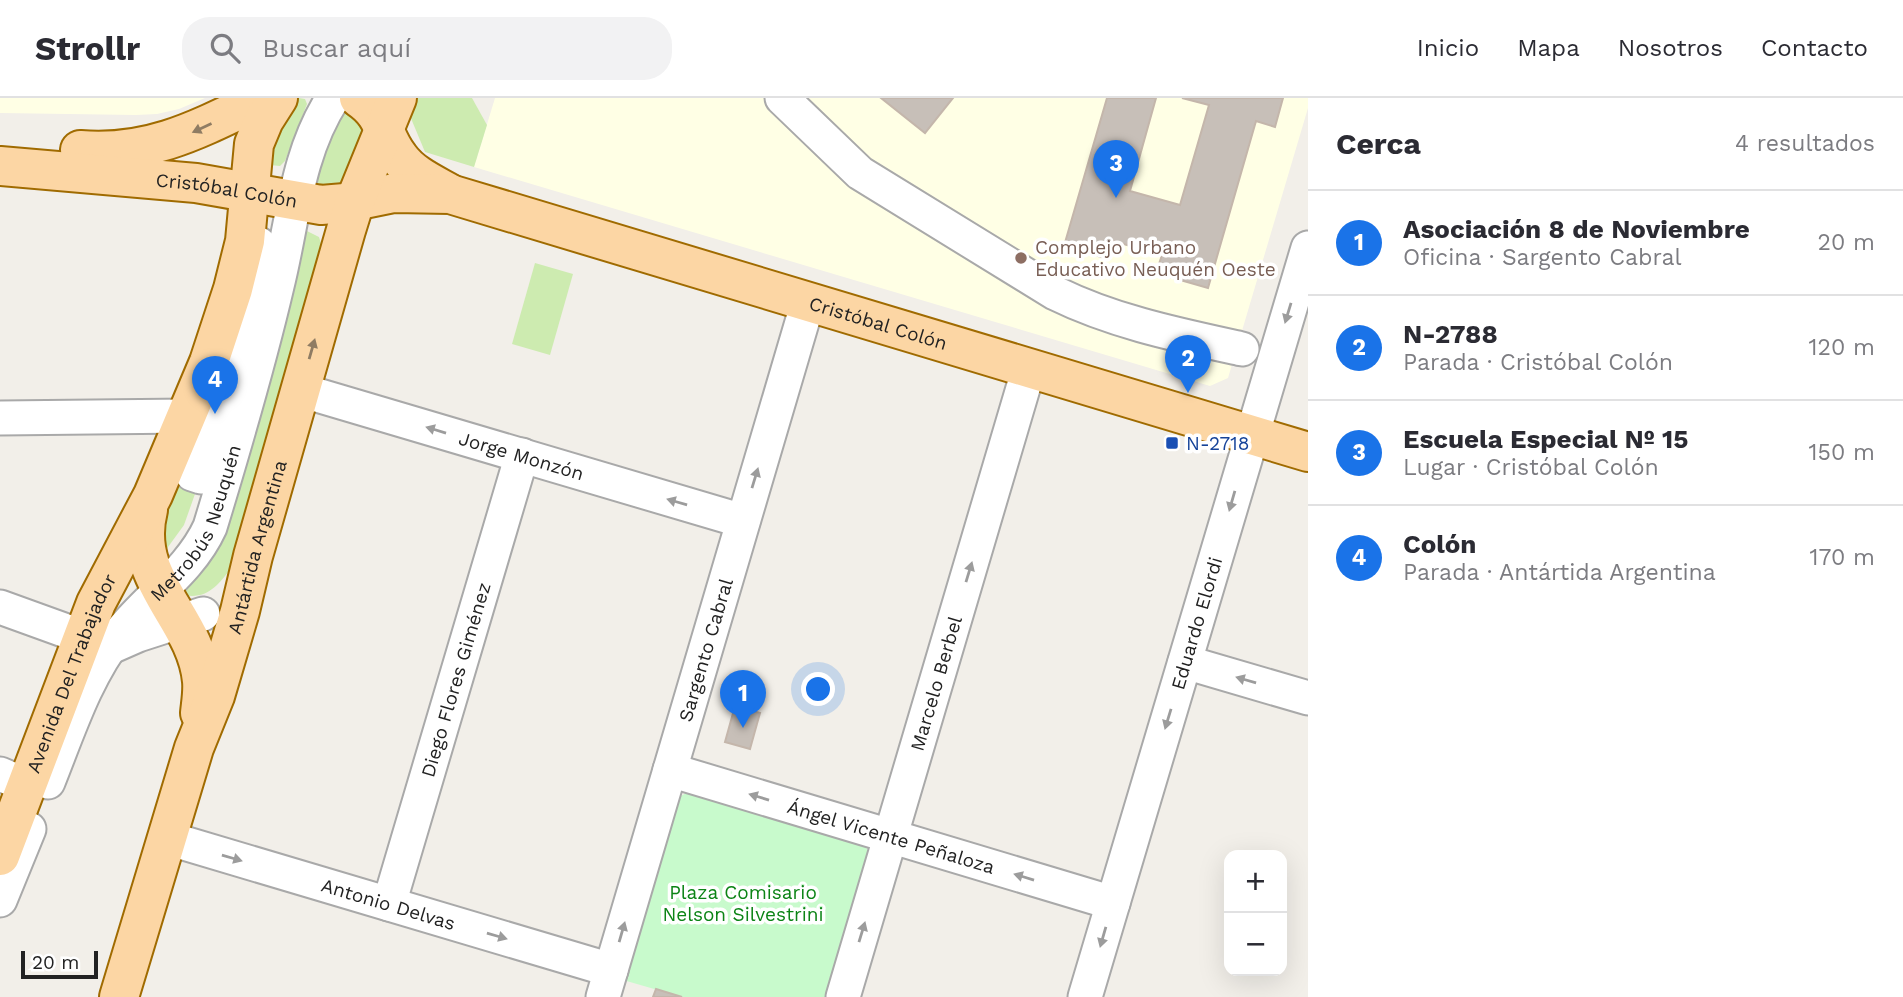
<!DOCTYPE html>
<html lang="es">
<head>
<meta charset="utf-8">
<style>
	body { margin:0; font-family:"Work Sans",sans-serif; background:#f2f2f3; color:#2b2b33 }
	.controls { position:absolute; right:21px; bottom:21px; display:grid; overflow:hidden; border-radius:14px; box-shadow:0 7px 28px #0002 }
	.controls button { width:63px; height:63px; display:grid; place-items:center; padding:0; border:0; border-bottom:2px solid #e1e1e2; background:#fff; color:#2b2b33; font:35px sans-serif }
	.scale { position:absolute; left:21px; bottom:18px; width:77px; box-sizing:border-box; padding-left:7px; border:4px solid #222; border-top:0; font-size:19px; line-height:24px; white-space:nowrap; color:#222; -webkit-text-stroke:5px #fff; paint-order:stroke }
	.you { position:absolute; left:819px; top:592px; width:24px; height:24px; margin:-18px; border:5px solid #fff; border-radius:50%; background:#1a73e8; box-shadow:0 0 0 10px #1a73e833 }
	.badge { display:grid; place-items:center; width:46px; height:46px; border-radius:50%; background:#1a73e8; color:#fff; font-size:23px; font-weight:700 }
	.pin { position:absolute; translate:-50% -58px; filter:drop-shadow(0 2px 4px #0008) }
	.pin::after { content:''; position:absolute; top:37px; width:24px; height:21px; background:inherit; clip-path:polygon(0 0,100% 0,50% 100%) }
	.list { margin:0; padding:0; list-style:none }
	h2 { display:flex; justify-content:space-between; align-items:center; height:91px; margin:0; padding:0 28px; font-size:30px }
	h2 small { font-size:23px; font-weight:400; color:#7c7c81 }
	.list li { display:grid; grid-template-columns:46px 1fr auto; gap:21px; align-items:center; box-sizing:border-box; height:105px; padding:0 28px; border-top:2px solid #e1e1e2 }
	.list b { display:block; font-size:26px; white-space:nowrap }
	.list p { margin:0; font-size:23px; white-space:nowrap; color:#7c7c81 }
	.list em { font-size:23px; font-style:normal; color:#7c7c81 }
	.icon { flex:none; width:38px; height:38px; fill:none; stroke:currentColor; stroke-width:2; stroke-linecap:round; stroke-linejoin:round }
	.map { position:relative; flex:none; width:1308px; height:899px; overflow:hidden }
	header { display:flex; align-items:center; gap:42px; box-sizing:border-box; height:98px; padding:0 35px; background:#fff; border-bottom:2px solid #e1e1e2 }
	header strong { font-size:33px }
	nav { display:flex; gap:38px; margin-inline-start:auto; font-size:24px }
	.search { width:490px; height:63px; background:#f2f2f3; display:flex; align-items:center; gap:18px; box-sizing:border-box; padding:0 24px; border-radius:28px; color:#7c7c81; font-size:26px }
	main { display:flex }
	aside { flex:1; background:#fff }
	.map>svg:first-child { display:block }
	.education { fill:#ffffe5 }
	.grass { fill:#cdebb0 }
	.park { fill:#c8facc }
	.building { fill:#c7bfb8; stroke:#c4b6ab; stroke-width:2 }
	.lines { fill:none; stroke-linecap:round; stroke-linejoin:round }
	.minor-casing { stroke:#a9a9a9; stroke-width:37 }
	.major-casing { stroke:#a06b00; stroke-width:42 }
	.minor { stroke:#fff; stroke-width:33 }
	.major { stroke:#fcd6a4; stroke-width:38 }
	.oneway { fill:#8f7c63 }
	.oneway2 { fill:#9c9c9c }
	.education-dot { fill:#8d6e63; stroke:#fff; stroke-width:2.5 }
	.transit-dot { fill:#1a4fb4; stroke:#fff; stroke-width:2.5 }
	.labels { text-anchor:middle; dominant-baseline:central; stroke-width:7; stroke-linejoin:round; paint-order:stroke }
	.street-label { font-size:19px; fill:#222; stroke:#fff }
	.education-label { font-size:19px; fill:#785e54; stroke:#fff; text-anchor:start }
	.transit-label { font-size:19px; fill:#164399; stroke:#fff; text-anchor:start }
	.park-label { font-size:19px; fill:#0c8416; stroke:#fff }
</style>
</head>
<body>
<header>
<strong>Strollr</strong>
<div class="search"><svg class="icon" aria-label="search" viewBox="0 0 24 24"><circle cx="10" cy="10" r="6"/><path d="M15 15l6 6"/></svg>Buscar aquí</div>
<nav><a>Inicio</a><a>Mapa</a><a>Nosotros</a><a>Contacto</a></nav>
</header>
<main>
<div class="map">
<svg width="1308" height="899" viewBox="0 0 1308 899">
	<rect width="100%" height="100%" fill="#f2efe9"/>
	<g class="education">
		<path d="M0,0H205L179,11L157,16L136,17L0,15Z"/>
		<path d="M495,0H1308V10L1228,280L1210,288L474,69Z"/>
	</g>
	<g class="grass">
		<path d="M299,0L305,1L307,6L285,63L280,68L270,67L265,54L292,4Z"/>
		<path d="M418,0H472L487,27L474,69L425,54L410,18Z"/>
		<path d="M340,9L368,27L351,79L335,91L305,86Z"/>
		<path d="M307,133L319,139L323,152L231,470C219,487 206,502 184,497L176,486L292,196L302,157L293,155L303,134Z"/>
		<path d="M535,165L573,176L550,257L512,246Z"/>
		<path d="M181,379H201L184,427L160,460L156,435Z"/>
	</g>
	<path class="park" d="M690,693L863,744L870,756L830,899H682L623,882L679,699Z"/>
	<g class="building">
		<path d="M881,0H953L925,35Z"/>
		<path d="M1107,0H1156L1130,93L1180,107L1209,7L1182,0H1283L1275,29L1256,23L1208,190L1156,175L1162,157L1113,143L1108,161L1064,148Z"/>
		<path d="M735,608L760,615L750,651L725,644Z"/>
		<path d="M656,891L682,899H653Z"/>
	</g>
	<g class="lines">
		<defs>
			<g id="minor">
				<path d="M782,0L860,75L1055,195C1114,224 1178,237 1242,251"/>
				<path d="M259,146L245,225L201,379L192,376Z"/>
				<path id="s1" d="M300,292L743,423"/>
				<path d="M0,320L187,318"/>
				<path d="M0,509L83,539"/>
				<path d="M113,548L138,537L203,516"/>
				<path d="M1185,564L1308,600"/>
				<path id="s2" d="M670,672L1113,805"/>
				<path d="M0,676L28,688"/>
				<path id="s3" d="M48,684C68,634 86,577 120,535C149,498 190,473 210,429C234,350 258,269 277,188C293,124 296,57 333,0"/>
				<path id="s4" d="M167,740L611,872"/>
				<path d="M0,802L29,731"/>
				<path id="s5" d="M389,806L522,357"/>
				<path id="s6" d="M603,899L808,204"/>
				<path id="s7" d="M843,899L1029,270"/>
				<path id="s8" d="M1085,899L1308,150"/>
			</g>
			<g id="major">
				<path d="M359,0C386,18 382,38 399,59C411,76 431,85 449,95"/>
				<path d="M80,52C151,58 201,30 263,0"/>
				<path id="s9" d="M0,68L196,85L321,107L345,105L394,95L450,96L1308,354"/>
				<path d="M148,412C130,483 196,519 202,583C203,594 201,605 200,615"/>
				<path id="s10" d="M0,758L96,505L153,397L209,264L233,191L245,143L254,46L264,22L278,0"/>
				<path id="s11" d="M119,899L194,650L215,598L240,513L253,458L346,132L355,103L397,0"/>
			</g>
		</defs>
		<use href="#minor" class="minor-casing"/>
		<use href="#major" class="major-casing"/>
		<use href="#minor" class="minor"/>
		<use href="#major" class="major"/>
	</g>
	<defs><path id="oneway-solid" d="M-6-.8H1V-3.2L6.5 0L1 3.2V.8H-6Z" transform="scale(1.75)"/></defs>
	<g class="oneway">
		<use href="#oneway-solid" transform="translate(202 30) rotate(155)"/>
		<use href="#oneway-solid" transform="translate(312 251) rotate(-74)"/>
	</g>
	<g class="oneway2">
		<use href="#oneway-solid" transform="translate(1288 215) rotate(107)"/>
		<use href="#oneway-solid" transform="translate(436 332) rotate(-163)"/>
		<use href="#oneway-solid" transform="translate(755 380) rotate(-73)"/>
		<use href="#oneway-solid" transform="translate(1232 403) rotate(106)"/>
		<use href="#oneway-solid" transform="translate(677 404) rotate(-164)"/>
		<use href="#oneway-solid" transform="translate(969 474) rotate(-73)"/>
		<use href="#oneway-solid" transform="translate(1246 582) rotate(-164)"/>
		<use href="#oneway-solid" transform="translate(1168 621) rotate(107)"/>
		<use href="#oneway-solid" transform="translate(759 699) rotate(-163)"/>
		<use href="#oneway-solid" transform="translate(232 760) rotate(16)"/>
		<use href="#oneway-solid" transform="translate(1024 779) rotate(-163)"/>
		<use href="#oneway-solid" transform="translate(622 834) rotate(-74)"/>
		<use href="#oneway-solid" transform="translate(862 834) rotate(-73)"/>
		<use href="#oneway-solid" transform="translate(497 838) rotate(16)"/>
		<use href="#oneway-solid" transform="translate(1103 839) rotate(106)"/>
	</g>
	<circle class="education-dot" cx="1021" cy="160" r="7"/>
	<rect class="transit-dot" x="1165" y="338" width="14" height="14" rx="3.5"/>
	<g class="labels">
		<g class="street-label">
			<text stroke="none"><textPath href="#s9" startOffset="228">Cristóbal Colón</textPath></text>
			<text stroke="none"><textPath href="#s9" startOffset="901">Cristóbal Colón</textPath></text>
			<text stroke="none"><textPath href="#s1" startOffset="231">Jorge Monzón</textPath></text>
			<text stroke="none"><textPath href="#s3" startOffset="303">Metrobús Neuquén</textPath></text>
			<text stroke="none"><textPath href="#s11" startOffset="471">Antártida Argentina</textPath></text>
			<text stroke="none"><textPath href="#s8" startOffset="390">Eduardo Elordi</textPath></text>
			<text stroke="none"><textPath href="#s6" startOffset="362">Sargento Cabral</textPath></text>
			<text stroke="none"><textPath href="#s10" startOffset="196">Avenida Del Trabajador</textPath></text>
			<text stroke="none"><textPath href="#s5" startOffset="234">Diego Flores Giménez</textPath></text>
			<text stroke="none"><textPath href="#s7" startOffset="327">Marcelo Berbel</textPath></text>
			<text stroke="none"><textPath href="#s2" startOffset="231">Ángel Vicente Peñaloza</textPath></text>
			<text stroke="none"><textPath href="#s4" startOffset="231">Antonio Delvas</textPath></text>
		</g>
		<g class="education-label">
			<text x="1035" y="149">Complejo Urbano<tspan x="1035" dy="22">Educativo Neuquén Oeste</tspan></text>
		</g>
		<g class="transit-label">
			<text x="1186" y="345">N-2718</text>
		</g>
		<g class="park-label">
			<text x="743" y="794">Plaza Comisario<tspan x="743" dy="22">Nelson Silvestrini</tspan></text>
		</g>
	</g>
</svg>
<div class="controls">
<button>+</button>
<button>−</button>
</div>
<div class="scale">20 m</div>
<div class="you"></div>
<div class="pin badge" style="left:743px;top:630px">1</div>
<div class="pin badge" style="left:1188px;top:295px">2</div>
<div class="pin badge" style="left:1116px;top:100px">3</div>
<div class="pin badge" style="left:215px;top:316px">4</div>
</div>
<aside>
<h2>Cerca<small>4 resultados</small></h2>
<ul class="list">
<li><span class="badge">1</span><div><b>Asociación 8 de Noviembre</b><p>Oficina · Sargento Cabral</p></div><em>20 m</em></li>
<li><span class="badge">2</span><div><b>N-2788</b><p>Parada · Cristóbal Colón</p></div><em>120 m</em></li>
<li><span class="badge">3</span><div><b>Escuela Especial Nº 15</b><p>Lugar · Cristóbal Colón</p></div><em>150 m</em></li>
<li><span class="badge">4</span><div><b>Colón</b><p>Parada · Antártida Argentina</p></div><em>170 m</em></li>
</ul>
</aside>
</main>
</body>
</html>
